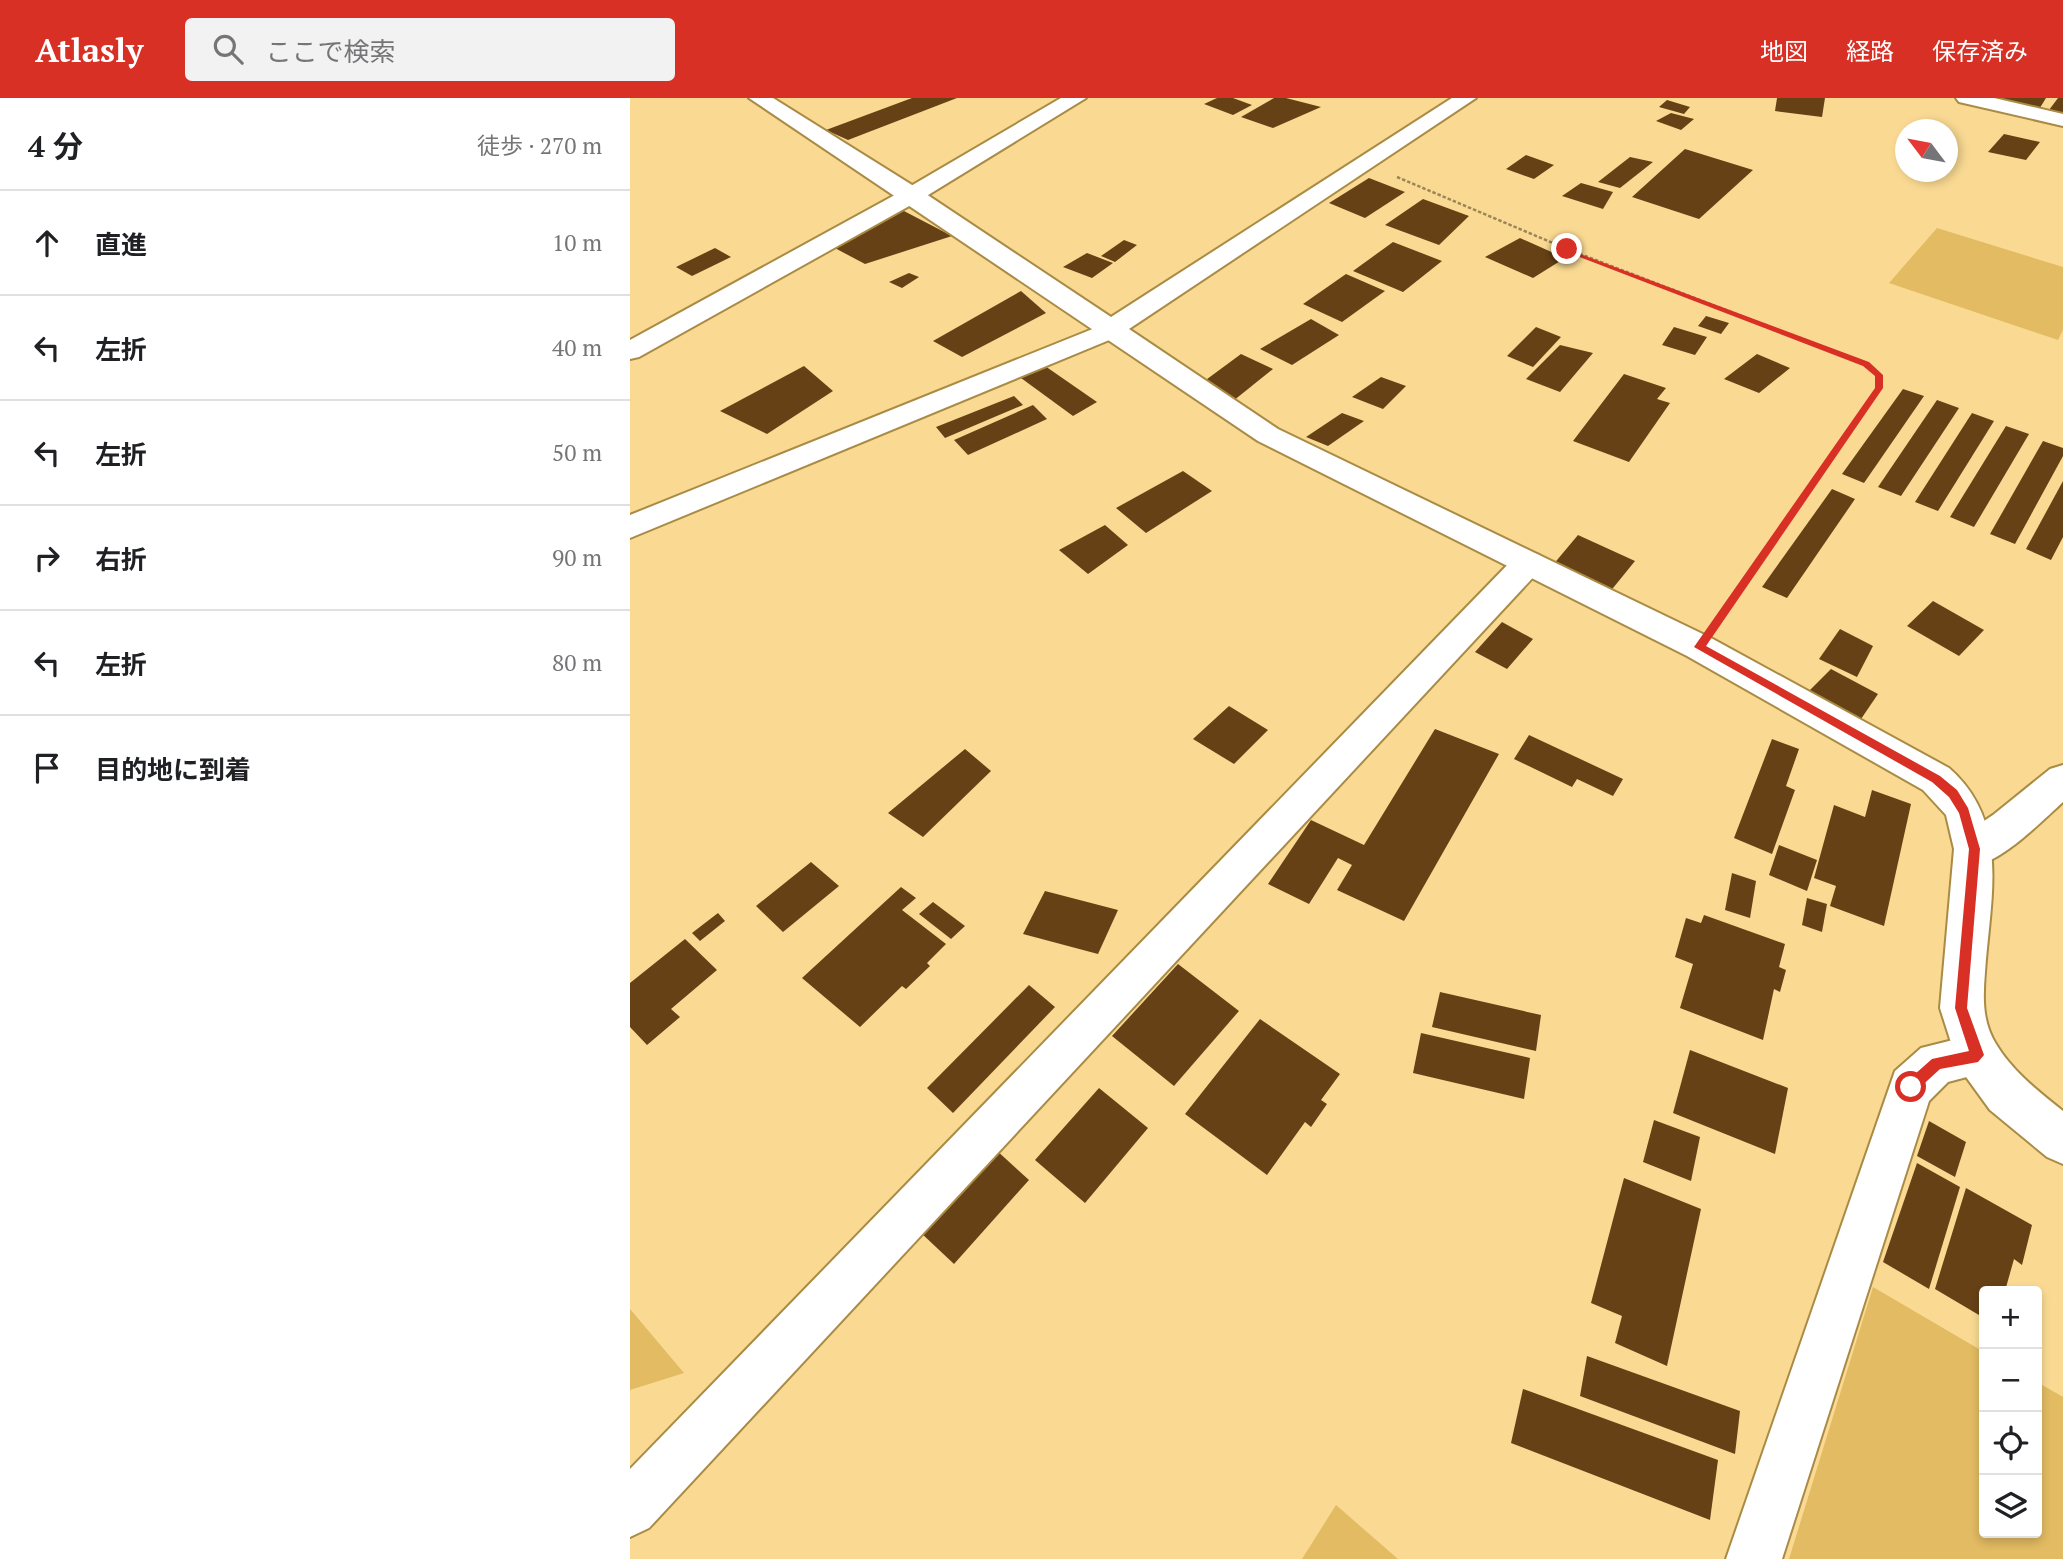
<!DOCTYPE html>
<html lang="ja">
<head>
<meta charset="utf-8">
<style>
	body { margin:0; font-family:"PT Serif","Noto Sans JP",serif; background:#f2f2f2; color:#202124 }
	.controls { position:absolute; right:21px; bottom:21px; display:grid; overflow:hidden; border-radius:7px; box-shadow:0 4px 10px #0003 }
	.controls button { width:63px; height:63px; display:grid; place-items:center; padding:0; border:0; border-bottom:2px solid #e0e0e0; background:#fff; color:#202124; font:35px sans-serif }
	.compass { position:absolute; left:1265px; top:21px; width:63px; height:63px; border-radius:50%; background:#fff; box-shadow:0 4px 10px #0003; rotate:302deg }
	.stop { position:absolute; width:21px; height:21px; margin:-16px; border:5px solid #d93025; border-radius:50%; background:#fff }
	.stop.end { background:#d93025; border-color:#fff; box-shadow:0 2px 7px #0008 }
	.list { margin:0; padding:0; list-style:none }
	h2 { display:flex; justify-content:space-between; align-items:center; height:91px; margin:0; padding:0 28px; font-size:30px }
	h2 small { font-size:23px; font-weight:400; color:#757577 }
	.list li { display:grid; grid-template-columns:46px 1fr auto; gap:21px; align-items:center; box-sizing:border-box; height:105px; padding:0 28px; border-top:2px solid #e0e0e0 }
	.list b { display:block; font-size:26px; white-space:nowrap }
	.list em { font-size:23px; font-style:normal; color:#757577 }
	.icon { flex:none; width:38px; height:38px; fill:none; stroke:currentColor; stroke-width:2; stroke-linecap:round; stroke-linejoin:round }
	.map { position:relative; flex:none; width:1433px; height:1461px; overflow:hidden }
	header { display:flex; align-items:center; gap:42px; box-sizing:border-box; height:98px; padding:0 35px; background:#d93025; color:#fff }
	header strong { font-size:33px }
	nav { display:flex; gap:38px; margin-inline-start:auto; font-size:24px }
	.search { width:490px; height:63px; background:#f2f2f2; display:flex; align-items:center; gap:18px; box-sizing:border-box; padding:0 24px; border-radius:7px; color:#757577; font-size:26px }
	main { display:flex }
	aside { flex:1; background:#fff }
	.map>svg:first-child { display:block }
	.green { fill:#e2bb62 }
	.building { fill:#664116 }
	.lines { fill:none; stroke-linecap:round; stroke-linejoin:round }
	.minor-casing { stroke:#a98b45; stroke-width:4 }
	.tertiary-casing { stroke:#a98b45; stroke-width:4 }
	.path-far1 { stroke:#9c8657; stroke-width:2.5; stroke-dasharray:3.5 2; stroke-linecap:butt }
	.path { stroke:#9c8657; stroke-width:3.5; stroke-dasharray:4.5 2.5; stroke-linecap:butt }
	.minor { fill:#fff; fill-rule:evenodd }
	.tertiary { fill:#fff; fill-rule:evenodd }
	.route { fill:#d93025 }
</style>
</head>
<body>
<header>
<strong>Atlasly</strong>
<div class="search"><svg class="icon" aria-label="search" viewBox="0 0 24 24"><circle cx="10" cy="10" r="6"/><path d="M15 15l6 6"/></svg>ここで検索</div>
<nav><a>地図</a><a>経路</a><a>保存済み</a></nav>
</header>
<main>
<aside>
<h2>4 分<small>徒歩 · 270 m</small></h2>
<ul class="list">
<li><svg class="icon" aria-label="ahead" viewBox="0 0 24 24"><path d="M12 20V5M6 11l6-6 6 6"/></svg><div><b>直進</b></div><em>10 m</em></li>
<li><svg class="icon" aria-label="left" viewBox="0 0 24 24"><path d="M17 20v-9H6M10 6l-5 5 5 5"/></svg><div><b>左折</b></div><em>40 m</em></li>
<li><svg class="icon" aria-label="left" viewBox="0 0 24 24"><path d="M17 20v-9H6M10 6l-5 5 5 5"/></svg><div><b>左折</b></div><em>50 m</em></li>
<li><svg class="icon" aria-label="right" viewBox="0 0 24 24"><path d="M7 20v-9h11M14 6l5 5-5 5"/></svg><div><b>右折</b></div><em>90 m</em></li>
<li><svg class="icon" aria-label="left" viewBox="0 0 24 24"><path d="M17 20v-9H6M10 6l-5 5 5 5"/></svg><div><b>左折</b></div><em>80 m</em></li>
<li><svg class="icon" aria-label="arrive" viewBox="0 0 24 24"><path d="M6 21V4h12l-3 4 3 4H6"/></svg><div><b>目的地に到着</b></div></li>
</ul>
</aside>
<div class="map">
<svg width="1433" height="1461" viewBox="0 0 1433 1461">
	<rect width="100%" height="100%" fill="#fada93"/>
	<g class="green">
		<path d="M1307,130L1433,169V232L1428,242L1259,185Z"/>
		<path d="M1243,1189L1354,1254V1435H1407V1284L1433,1299V1461H1159Z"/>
		<path d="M0,1211L54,1275L0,1292Z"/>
		<path d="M706,1407L768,1461H672Z"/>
	</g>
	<g class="building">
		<path d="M282,0H327L218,42L196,32Z"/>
		<path d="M587,0H603L622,7L603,17L574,6Z"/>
		<path d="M644,0H656L691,9L643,30L611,19Z"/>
		<path d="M1147,0H1195L1192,19L1145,13Z"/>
		<path d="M1354,0H1416L1408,13Z"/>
		<path d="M1428,0H1433V15L1419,12Z"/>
		<path d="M1037,2L1060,9L1054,16L1029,9Z"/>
		<path d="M1041,15L1064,21L1051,32L1026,23Z"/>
		<path d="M1374,36L1410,44L1396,62L1358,54Z"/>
		<path d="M1055,51L1123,72L1069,121L1002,99Z"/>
		<path d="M896,57L924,67L904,81L876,71Z"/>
		<path d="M1000,59L1023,64L990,90L968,84Z"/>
		<path d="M739,80L775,94L735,120L699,105Z"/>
		<path d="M951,85L983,94L973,111L932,98Z"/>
		<path d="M793,101L839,118L809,147L755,127Z"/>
		<path d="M272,112L322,138L235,166L201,148Z"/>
		<path d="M890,140L935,160L903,180L855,159Z"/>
		<path d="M494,142L507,147L485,164L471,158Z"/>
		<path d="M763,144L812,163L773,194L723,173Z"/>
		<path d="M85,150L101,159L62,178L46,169Z"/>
		<path d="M457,155L483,165L462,180L433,169Z"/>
		<path d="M279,175L289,179L272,190L259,184Z"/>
		<path d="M716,176L755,193L712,224L673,206Z"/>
		<path d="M391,193L416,215L332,259L303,243Z"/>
		<path d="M1076,218L1099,225L1091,236L1068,228Z"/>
		<path d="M681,221L709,237L662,267L630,251Z"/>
		<path d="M906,229L931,239L903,269L877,258Z"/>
		<path d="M1044,229L1077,239L1065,257L1032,247Z"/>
		<path d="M930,247L963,255L930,294L896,281Z"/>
		<path d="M611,256L643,271L603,303L569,287Z"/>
		<path d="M1127,256L1160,270L1129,295L1094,281Z"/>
		<path d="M174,268L203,293L137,336L90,313Z"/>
		<path d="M415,268L467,304L443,318L391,280Z"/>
		<path d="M994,276L1036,290L1027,301L1040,305L999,364L943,343Z"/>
		<path d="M751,279L776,288L753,311L722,299Z"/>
		<path d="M1273,291L1294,298L1234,385L1212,376Z"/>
		<path d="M384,298L393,307L315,340L306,329Z"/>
		<path d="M1307,302L1329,310L1271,398L1248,389Z"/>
		<path d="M403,307L417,321L338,357L324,342Z"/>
		<path d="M712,315L734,323L698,348L676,339Z"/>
		<path d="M1342,315L1364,323L1308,413L1285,404Z"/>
		<path d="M1376,328L1399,336L1344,429L1320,419Z"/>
		<path d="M1413,343L1433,350V358L1385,446L1360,436Z"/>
		<path d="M553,373L582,393L516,435L486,410Z"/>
		<path d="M1433,383V439L1421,462L1396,451Z"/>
		<path d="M1202,391L1225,401L1157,500L1132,489Z"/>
		<path d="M475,427L498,447L458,476L429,452Z"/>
		<path d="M948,437L1005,463L979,495L922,468Z"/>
		<path d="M1303,503L1354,532L1329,558L1277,528Z"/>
		<path d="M872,524L903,541L877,571L845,554Z"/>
		<path d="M1210,531L1243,548L1227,579L1189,561Z"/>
		<path d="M1201,571L1248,596L1231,621L1179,593Z"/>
		<path d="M599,608L638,632L604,666L563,641Z"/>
		<path d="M805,631L869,656L774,823L707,792L722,767L708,760L679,806L638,786L681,722L734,747Z"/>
		<path d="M899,637L993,681L983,698L947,681L942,689L884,661Z"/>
		<path d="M1142,641L1169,651L1156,688L1165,692L1142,756L1104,740Z"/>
		<path d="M335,651L361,673L293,739L258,715Z"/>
		<path d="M1242,692L1281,706L1254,828L1200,808L1206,788L1184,780L1204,707L1235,719Z"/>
		<path d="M1149,747L1187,762L1177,793L1139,777Z"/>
		<path d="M181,764L209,788L153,834L126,808Z"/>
		<path d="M1102,775L1126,783L1120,820L1095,812Z"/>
		<path d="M271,789L286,800L272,812L316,846L297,865L300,868L276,891L272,888L230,929L172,880Z"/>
		<path d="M415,793L488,812L468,856L393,836Z"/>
		<path d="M1177,800L1197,806L1192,834L1172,827Z"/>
		<path d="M303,804L335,828L321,841L289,816Z"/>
		<path d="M88,815L95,823L70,843L62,835Z"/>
		<path d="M1074,817L1155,846L1149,869L1156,872L1150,894L1144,891L1133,942L1050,910L1063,866L1045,859L1056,820L1071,825Z"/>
		<path d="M55,841L87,872L41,911L50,919L17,947L0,929V885Z"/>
		<path d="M548,866L609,913L544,988L482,938Z"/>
		<path d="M399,887L425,909L323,1015L297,990Z"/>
		<path d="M810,894L911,917L906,953L802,929Z"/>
		<path d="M630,921L710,976L691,1002L697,1006L681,1029L675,1024L637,1077L555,1016Z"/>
		<path d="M791,935L900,960L894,1001L783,975Z"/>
		<path d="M1060,952L1158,990L1145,1056L1043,1015Z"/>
		<path d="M469,990L518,1030L455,1105L405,1062Z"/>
		<path d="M1024,1022L1070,1039L1061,1083L1013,1064Z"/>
		<path d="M1299,1023L1336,1044L1325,1079L1287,1058Z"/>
		<path d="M365,1051L399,1082L324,1166L290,1134Z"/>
		<path d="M1287,1065L1330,1089L1299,1191L1253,1164Z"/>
		<path d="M994,1080L1071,1111L1037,1268L985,1245L992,1218L961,1205Z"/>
		<path d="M1336,1090L1402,1127L1392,1167L1384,1161L1375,1193H1354V1220L1305,1191Z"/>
		<path d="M957,1258L1110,1313L1105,1356L950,1298Z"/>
		<path d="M893,1291L1088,1362L1080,1422L881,1345Z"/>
	</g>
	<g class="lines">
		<defs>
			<g id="minor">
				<path d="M431,0H456L290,102L9,259L0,261V242L274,92Z"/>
				<path d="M1326,0H1364L1433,16V28L1329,4Z"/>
				<path d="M480,224L489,226L493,232L489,238L0,440V417Z"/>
				<path d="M898,454L909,457L914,465L909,473L19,1430L0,1439V1371L887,457Z"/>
				<path d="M1433,667V704C1413,722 1373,763 1346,767C1341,768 1335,765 1330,763L1324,751L1330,739L1363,717L1420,671Z"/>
				<path d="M1347,936L1363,942L1369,957L1363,972L1318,984L1299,1003L1152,1461H1096L1265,973L1291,950Z"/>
			</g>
			<path id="tertiary" d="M119,0H143L290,92L481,219L822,0H846L499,231L648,331L1081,540L1319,670C1381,724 1360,801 1355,874C1353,899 1352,924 1366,946C1383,974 1408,993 1433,1013V1066L1417,1059L1360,1012L1331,972L1325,957L1310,910L1324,751L1316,717L1293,692L1057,558L628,343Z"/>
		</defs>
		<use href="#minor" class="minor-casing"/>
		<use href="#tertiary" class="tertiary-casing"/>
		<path class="path-far1" d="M767,79L937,151L1174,242"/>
		<path class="path" d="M1090,519L1249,290V277L1236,266L1169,240"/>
		<use href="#minor" class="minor"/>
		<use href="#tertiary" class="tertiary"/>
	</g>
	<path class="route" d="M934,150L1239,264L1253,277V290L1076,548L1310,678L1327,692L1338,710L1350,751L1337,910L1354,957L1348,964L1310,971L1285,994H1276V984L1302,961L1339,953L1325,910L1339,751L1329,715L1319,699L1302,684L1064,549L1245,290V278L1233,268L934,153Z"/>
</svg>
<div class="controls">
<button>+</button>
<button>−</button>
<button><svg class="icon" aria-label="locate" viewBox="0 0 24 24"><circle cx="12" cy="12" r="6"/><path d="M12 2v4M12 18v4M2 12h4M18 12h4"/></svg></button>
<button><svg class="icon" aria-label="layers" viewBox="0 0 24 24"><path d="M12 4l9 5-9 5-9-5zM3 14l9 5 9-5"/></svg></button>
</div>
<svg class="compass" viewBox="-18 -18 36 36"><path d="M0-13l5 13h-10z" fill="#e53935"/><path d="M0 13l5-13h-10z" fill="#757577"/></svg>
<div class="stop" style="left:1281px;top:989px"></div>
<div class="stop end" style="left:937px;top:151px"></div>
</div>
</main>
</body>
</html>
